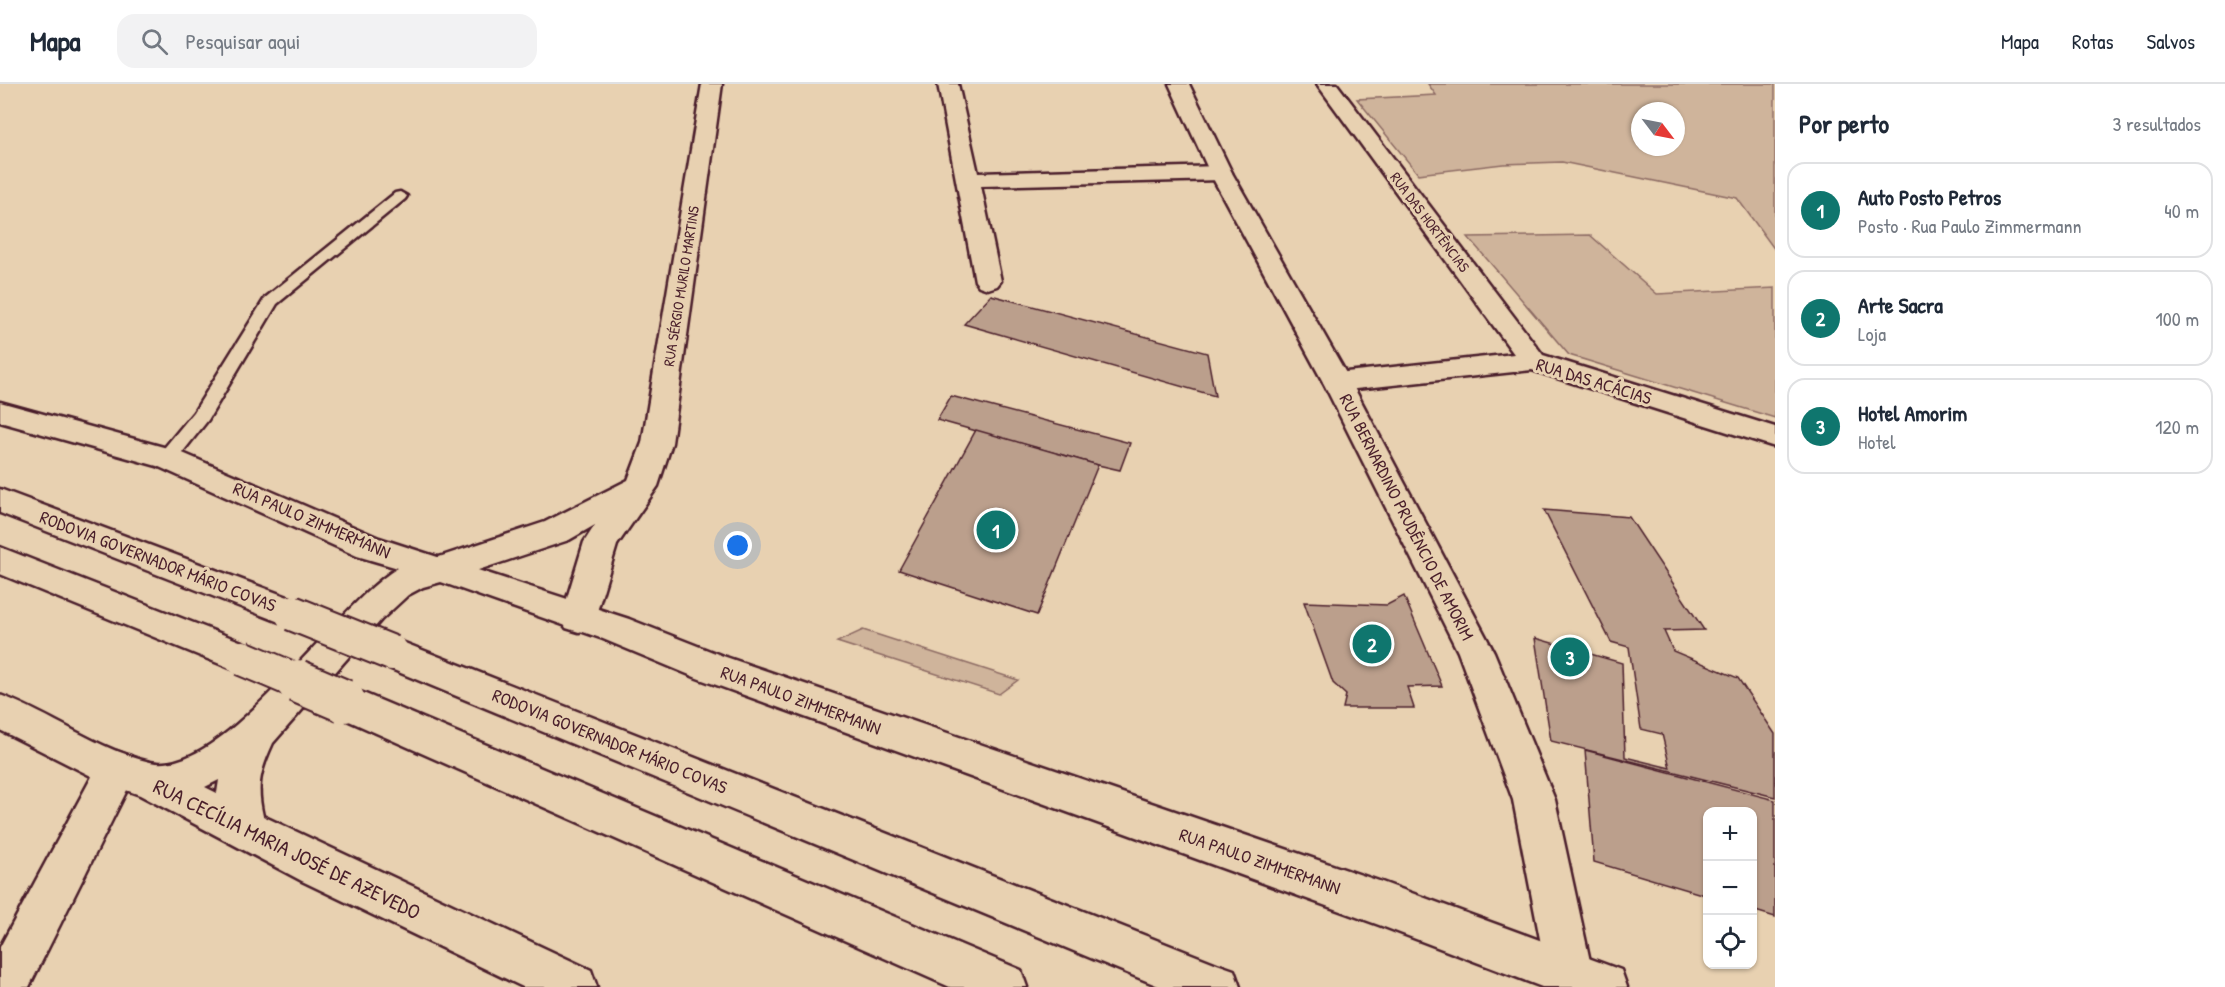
<!DOCTYPE html>
<html lang="pt">
<head>
<meta charset="utf-8">
<style>
	body { margin:0; font-family:"Patrick Hand",sans-serif; background:#f2f2f3; color:#1f2937 }
	.controls { position:absolute; right:18px; bottom:18px; display:grid; overflow:hidden; border-radius:12px; box-shadow:0 2px 4px #0004 }
	.controls button { width:54px; height:54px; display:grid; place-items:center; padding:0; border:0; border-bottom:2px solid #e0e1e3; background:#fff; color:#1f2937; font:30px sans-serif }
	.compass { position:absolute; left:1631px; top:18px; width:54px; height:54px; border-radius:50%; background:#fff; box-shadow:0 2px 4px #0004; rotate:122deg }
	.you { position:absolute; left:738px; top:462px; width:21px; height:21px; margin:-15px; border:4px solid #fff; border-radius:50%; background:#1a73e8; box-shadow:0 0 0 9px #1a73e833 }
	.badge { display:grid; place-items:center; width:39px; height:39px; border-radius:50%; background:#0f766e; color:#fff; font-size:20px; font-weight:700 }
	.pin { position:absolute; translate:-50% -50%; border:3px solid #fff; box-shadow:0 2px 6px #0006 }
	.list { margin:0; padding:0; list-style:none }
	h2 { display:flex; justify-content:space-between; align-items:center; height:78px; margin:0; padding:0 24px; font-size:26px }
	h2 small { font-size:20px; font-weight:400; color:#747a83 }
	.list li { display:grid; grid-template-columns:39px 1fr auto; gap:18px; align-items:center; box-sizing:border-box; height:96px; margin:0 12px 12px; padding:0 12px; border:2px solid #e0e1e3; border-radius:18px }
	.list b { display:block; font-size:22px; white-space:nowrap }
	.list p { margin:0; font-size:20px; white-space:nowrap; color:#747a83 }
	.list em { font-size:20px; font-style:normal; color:#747a83 }
	.icon { flex:none; width:33px; height:33px; fill:none; stroke:currentColor; stroke-width:2; stroke-linecap:round; stroke-linejoin:round }
	.map { position:relative; flex:none; width:1775px; height:903px; overflow:hidden }
	header { display:flex; align-items:center; gap:36px; box-sizing:border-box; height:84px; padding:0 30px; background:#fff; border-bottom:2px solid #e0e1e3 }
	header strong { font-size:28px }
	nav { display:flex; gap:33px; margin-inline-start:auto; font-size:21px }
	.search { width:420px; height:54px; background:#f2f2f3; display:flex; align-items:center; gap:15px; box-sizing:border-box; padding:0 21px; border-radius:18px; color:#747a83; font-size:22px }
	main { display:flex }
	aside { flex:1; background:#fff }
	.map>svg:first-child { display:block }
	.green { fill:#cfb49b; stroke:#8c6a63; stroke-width:1.5; fill-rule:evenodd }
	.building { fill:#bb9f8c; stroke:#4a1f2b; stroke-width:1.5 }
	.lines { fill:none; stroke-linecap:round; stroke-linejoin:round }
	.service-casing { stroke:#4a1f2b; stroke-width:5 }
	.minor-casing { stroke:#4a1f2b; stroke-width:5 }
	.tertiary-casing { stroke:#4a1f2b; stroke-width:5 }
	.primary-casing { stroke:#4a1f2b; stroke-width:5 }
	.motorway-casing { stroke:#4a1f2b; stroke-width:5 }
	.service { fill:#e8d1b1; fill-rule:evenodd }
	.minor { fill:#e8d1b1; fill-rule:evenodd }
	.tertiary { fill:#e8d1b1; fill-rule:evenodd }
	.primary { fill:#e8d1b1; fill-rule:evenodd }
	.motorway { fill:#e8d1b1; fill-rule:evenodd }
	.motorway-bridge-far1-casing { stroke:#4a1f2b; stroke-width:38; stroke-linecap:butt }
	.motorway-bridge-casing { stroke:#4a1f2b; stroke-width:46; stroke-linecap:butt }
	.motorway-bridge-far1 { stroke:#e8d1b1; stroke-width:34 }
	.motorway-bridge { stroke:#e8d1b1; stroke-width:42 }
	.labels { text-anchor:middle; dominant-baseline:central; stroke-width:6; stroke-linejoin:round; paint-order:stroke }
	.far-street-label { font-size:15px; fill:#4a1f2b; stroke:#e8d1b1 }
	.street-label { font-size:18px; fill:#4a1f2b; stroke:#e8d1b1 }
	.near-street-label { font-size:21px; fill:#4a1f2b; stroke:#e8d1b1 }
</style>
</head>
<body>
<header>
<strong>Mapa</strong>
<div class="search"><svg class="icon" aria-label="search" viewBox="0 0 24 24"><circle cx="10" cy="10" r="6"/><path d="M15 15l6 6"/></svg>Pesquisar aqui</div>
<nav><a>Mapa</a><a>Rotas</a><a>Salvos</a></nav>
</header>
<main>
<div class="map">
<svg width="1775" height="903" viewBox="0 0 1775 903">
	<rect width="100%" height="100%" fill="#e8d1b1"/>
	<filter id="ink" filterUnits="userSpaceOnUse"><feTurbulence type="fractalNoise" baseFrequency=".0167" numOctaves="2"/><feDisplacementMap in="SourceGraphic" scale="12" xChannelSelector="R" yChannelSelector="G"/><feConvolveMatrix kernelMatrix="1 2 1 2 8 2 1 2 1" color-interpolation-filters="sRGB"/></filter>
	<g filter="url(#ink)">
		<g class="green">
			<path d="M1428,0H1775V166L1737,114L1562,78L1503,80L1418,90L1357,15L1436,11ZM1640,27H1676V63H1640Z"/>
			<path d="M1590,151L1657,210L1775,204V334L1569,271L1468,153Z"/>
			<path d="M863,546L1018,596L999,610L837,558Z"/>
		</g>
		<g class="building">
			<path d="M991,211L1207,269L1215,312L964,240Z"/>
			<path d="M951,312L1130,359L1120,386L1098,381L937,336Z"/>
			<path d="M976,346L1098,381L1037,531L899,486Z"/>
			<path d="M1544,426L1629,433L1704,546L1664,547L1673,567L1738,594L1775,650V713L1551,657L1535,554L1622,579L1625,673L1670,684L1662,650L1641,645L1629,563L1611,558Z"/>
			<path d="M1404,512L1442,602L1407,603L1414,624H1343L1346,611L1333,599L1304,518L1387,521Z"/>
			<path d="M1585,666L1775,716V833L1752,826V728H1708V812L1594,778Z"/>
		</g>
		<g class="lines">
			<defs>
				<path id="service" d="M400,108L407,112L405,115L277,220L208,336L174,379H160L157,374L160,369L194,328L265,214L395,109Z"/>
				<g id="minor">
					<path d="M938,0H958L978,89L1221,82L1229,84L1232,89L1229,94L1221,96L981,102L1001,197L997,202L988,205L979,202L975,197Z"/>
					<path d="M1317,0H1337L1543,271L1775,343V363L1532,286L1337,307L1327,304L1323,298L1327,292L1337,289L1514,270Z"/>
					<path d="M117,667L131,672L137,685L131,698L29,903H0V863L103,672Z"/>
				</g>
				<g id="tertiary">
					<path d="M702,0H722L672,359L658,402L617,461L592,544L579,548L566,544L561,534L584,458L595,441L569,456L454,494L442,498L430,494L425,485L430,476L545,438L628,396L642,359Z"/>
					<path d="M1169,0H1189L1232,89L1351,298L1494,568L1555,716L1593,891L1588,903H1552L1547,891L1513,716L1458,568L1323,298L1210,89Z"/>
				</g>
				<path id="primary" d="M0,318L178,367L379,454L629,535L723,572L1379,797L1621,886L1627,903H1542L1379,841L697,594L603,555L441,498L423,503L408,511L381,536L273,659C260,687 256,702 263,732L591,886L597,903H523L302,797L140,711L103,698L0,646V611C50,629 98,666 150,678C224,695 334,521 398,484L357,472L157,382L0,338ZM219,696L217,709L205,703Z"/>
				<g id="motorway">
					<path d="M0,405L304,519L310,529L304,539L292,543L0,429Z"/>
					<path d="M0,463L255,563L260,574L255,585L242,589L0,490Z"/>
					<path d="M392,554L1217,880L1234,886L1240,903H1161L379,580L374,569L379,558Z"/>
					<path d="M344,601L1021,886L1027,903H950L331,629L325,617L331,605Z"/>
				</g>
			</defs>
			<use href="#service" class="service-casing"/>
			<use href="#minor" class="minor-casing"/>
			<use href="#tertiary" class="tertiary-casing"/>
			<use href="#primary" class="primary-casing"/>
			<use href="#motorway" class="motorway-casing"/>
			<use href="#service" class="service"/>
			<use href="#minor" class="minor"/>
			<use href="#tertiary" class="tertiary"/>
			<use href="#primary" class="primary"/>
			<use href="#motorway" class="motorway"/>
			<defs>
				<g id="motorway-bridge-far1">
					<path d="M292,529L392,569"/>
					<path d="M242,574L301,599"/>
				</g>
				<path id="motorway-bridge" d="M297,597L344,617"/>
			</defs>
			<use href="#motorway-bridge-far1" class="motorway-bridge-far1-casing"/>
			<use href="#motorway-bridge" class="motorway-bridge-casing"/>
			<use href="#motorway-bridge-far1" class="motorway-bridge-far1"/>
			<use href="#motorway-bridge" class="motorway-bridge"/>
		</g>
	</g>
	<g class="labels">
		<g class="far-street-label">
			<text transform="translate(1430 138) rotate(53)">RUA DAS HORTÊNCIAS</text>
			<text transform="translate(681 202) rotate(-81)">RUA SÉRGIO MURILO MARTINS</text>
		</g>
		<g class="street-label">
			<text transform="translate(1594 297) rotate(17)">RUA DAS ACÁCIAS</text>
			<text transform="translate(1407 433) rotate(63)">RUA BERNARDINO PRUDÊNCIO DE AMORIM</text>
			<text transform="translate(312 436) rotate(23)">RUA PAULO ZIMMERMANN</text>
			<text transform="translate(158 477) rotate(21)">RODOVIA GOVERNADOR MÁRIO COVAS</text>
			<text transform="translate(801 616) rotate(20)">RUA PAULO ZIMMERMANN</text>
			<text transform="translate(610 657) rotate(22)">RODOVIA GOVERNADOR MÁRIO COVAS</text>
			<text transform="translate(1260 777) rotate(19)">RUA PAULO ZIMMERMANN</text>
		</g>
		<g class="near-street-label">
			<text transform="translate(287 765) rotate(26)">RUA CECÍLIA MARIA JOSÉ DE AZEVEDO</text>
		</g>
	</g>
</svg>
<div class="controls">
<button>+</button>
<button>−</button>
<button><svg class="icon" aria-label="locate" viewBox="0 0 24 24"><circle cx="12" cy="12" r="6"/><path d="M12 2v4M12 18v4M2 12h4M18 12h4"/></svg></button>
</div>
<svg class="compass" viewBox="-18 -18 36 36"><path d="M0-13l5 13h-10z" fill="#e53935"/><path d="M0 13l5-13h-10z" fill="#747a83"/></svg>
<div class="you"></div>
<div class="pin badge" style="left:996px;top:446px">1</div>
<div class="pin badge" style="left:1372px;top:560px">2</div>
<div class="pin badge" style="left:1570px;top:573px">3</div>
</div>
<aside>
<h2>Por perto<small>3 resultados</small></h2>
<ul class="list">
<li><span class="badge">1</span><div><b>Auto Posto Petros</b><p>Posto · Rua Paulo Zimmermann</p></div><em>40 m</em></li>
<li><span class="badge">2</span><div><b>Arte Sacra</b><p>Loja</p></div><em>100 m</em></li>
<li><span class="badge">3</span><div><b>Hotel Amorim</b><p>Hotel</p></div><em>120 m</em></li>
</ul>
</aside>
</main>
</body>
</html>
